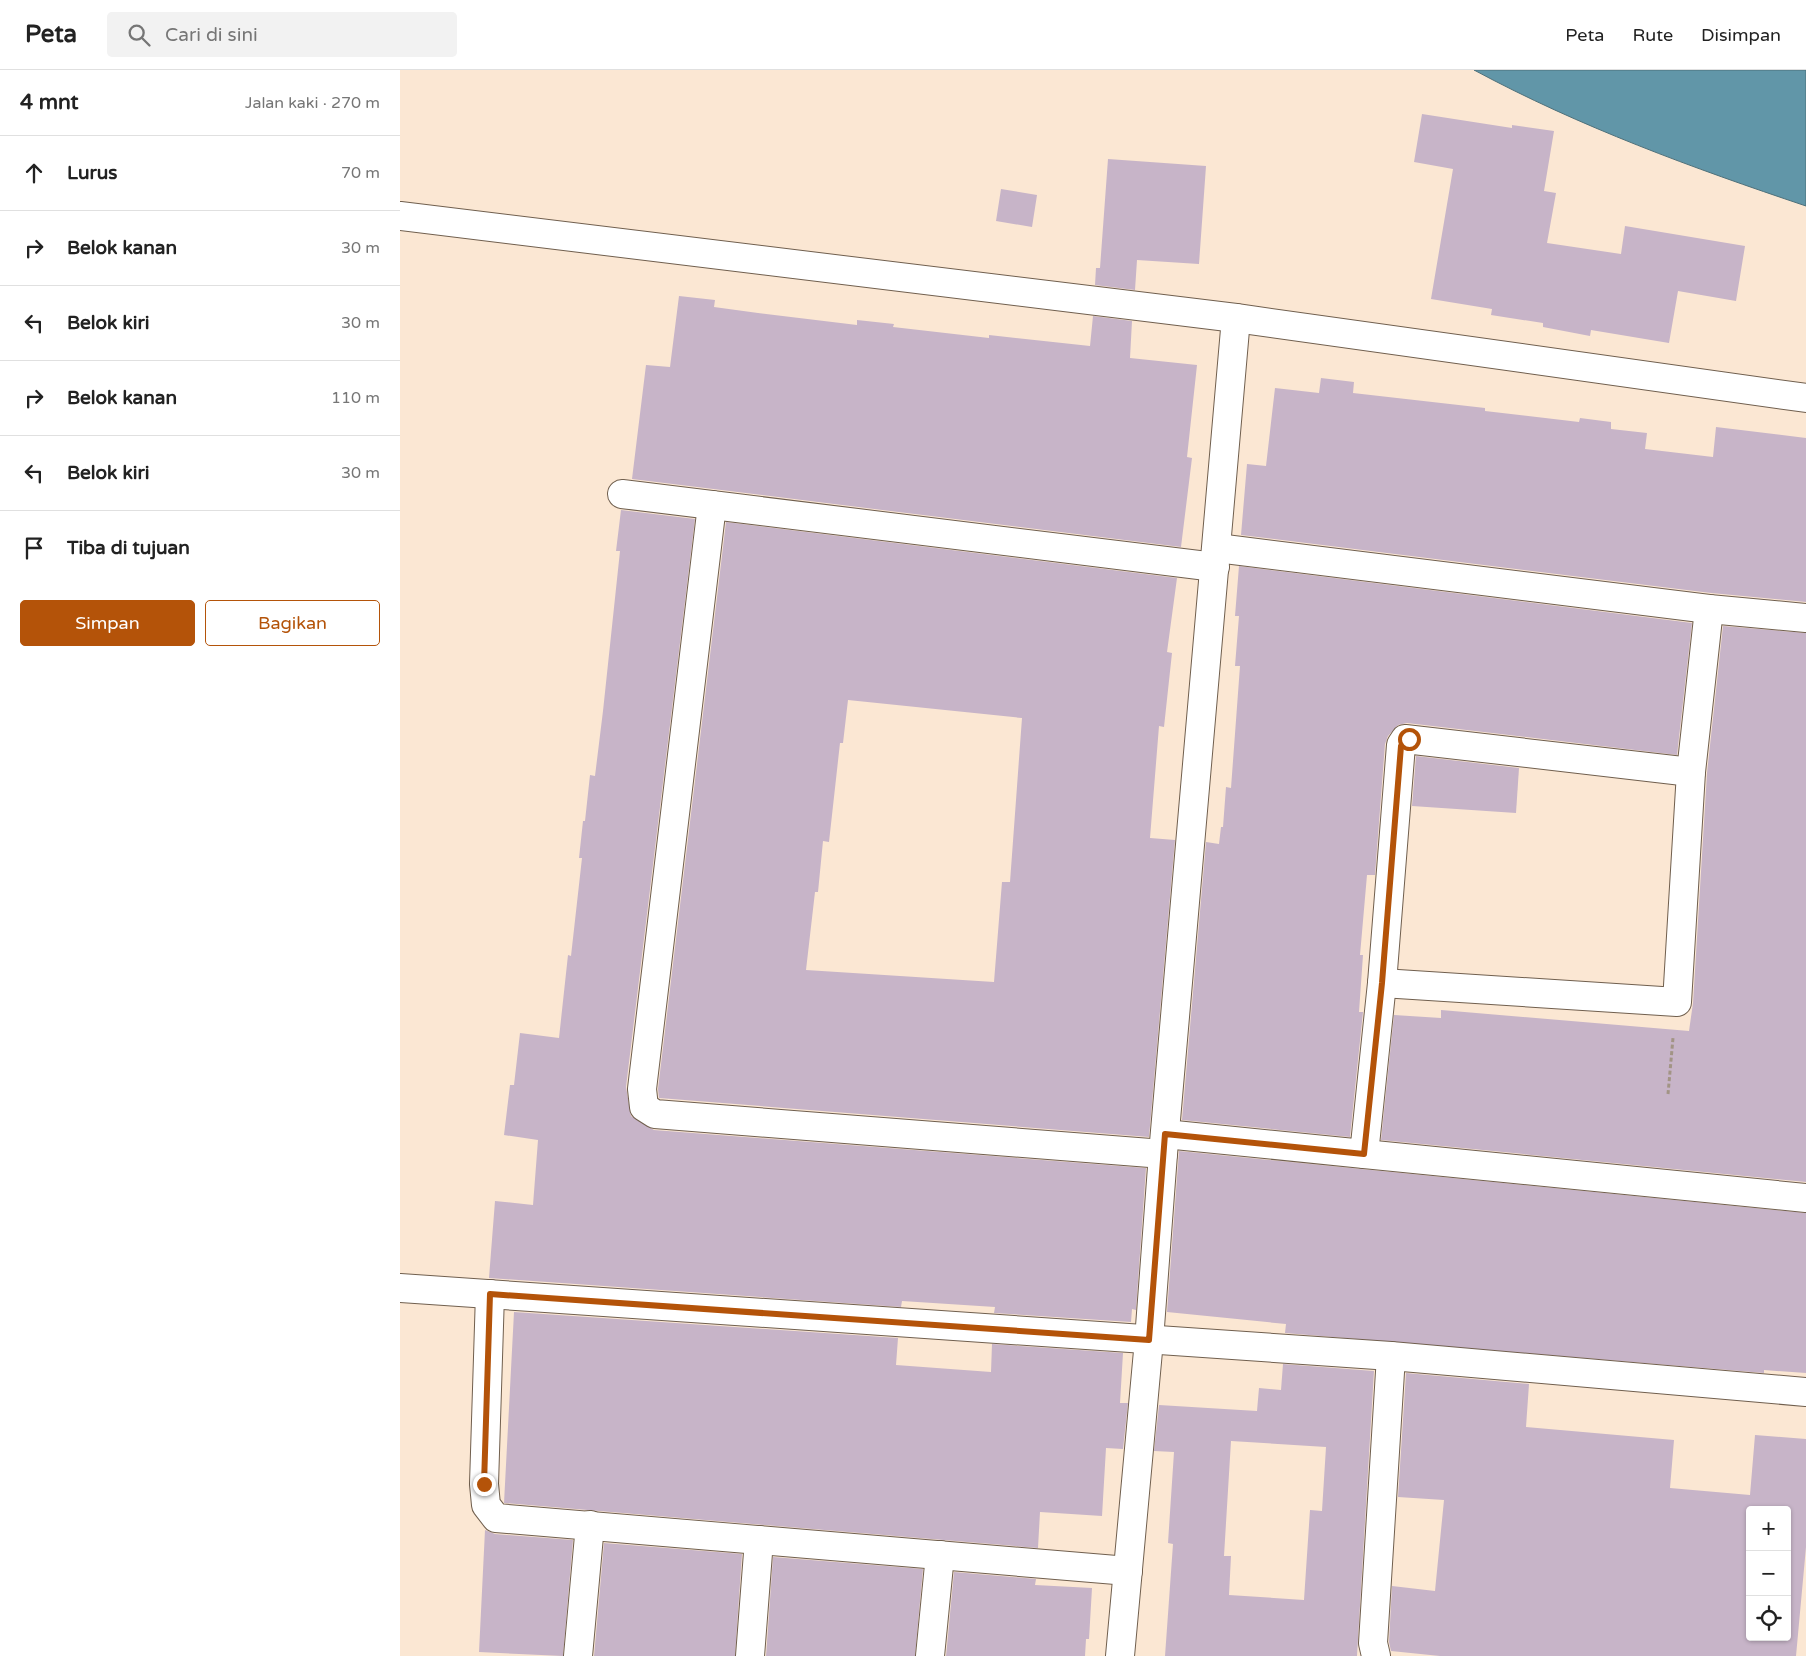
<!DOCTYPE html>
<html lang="id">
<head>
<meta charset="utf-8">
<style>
	body { margin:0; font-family:"Varela Round",sans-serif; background:#f2f2f2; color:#222 }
	.controls { position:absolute; right:15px; bottom:15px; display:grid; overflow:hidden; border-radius:5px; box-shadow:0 1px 4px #0004 }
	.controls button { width:45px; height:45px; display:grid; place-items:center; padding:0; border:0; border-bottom:1px solid #e0e0e0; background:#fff; color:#222; font:25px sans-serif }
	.stop { position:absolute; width:15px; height:15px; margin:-11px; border:4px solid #b45309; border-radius:50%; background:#fff }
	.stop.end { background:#b45309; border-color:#fff; box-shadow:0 1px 5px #0008 }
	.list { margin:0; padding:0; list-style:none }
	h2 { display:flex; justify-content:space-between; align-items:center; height:65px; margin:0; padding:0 20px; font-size:21px }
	h2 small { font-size:16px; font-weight:400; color:#767676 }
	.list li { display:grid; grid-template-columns:32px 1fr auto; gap:15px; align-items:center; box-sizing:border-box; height:75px; padding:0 20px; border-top:1px solid #e0e0e0 }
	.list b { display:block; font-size:19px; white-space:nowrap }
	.list em { font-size:16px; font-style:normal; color:#767676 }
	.actions { display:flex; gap:10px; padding:15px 20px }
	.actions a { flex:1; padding:11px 0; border:1px solid #b45309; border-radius:5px; text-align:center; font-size:18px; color:#b45309 }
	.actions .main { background:#b45309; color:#fff }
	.icon { flex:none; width:28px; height:28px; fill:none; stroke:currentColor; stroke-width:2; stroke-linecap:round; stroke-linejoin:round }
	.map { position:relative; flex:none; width:1406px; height:1586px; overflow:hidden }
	header { display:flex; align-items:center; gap:30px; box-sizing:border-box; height:70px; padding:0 25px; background:#fff; border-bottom:1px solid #e0e0e0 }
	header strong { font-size:24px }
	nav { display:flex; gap:28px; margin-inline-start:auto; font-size:18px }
	.search { width:350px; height:45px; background:#f2f2f2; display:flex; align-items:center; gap:12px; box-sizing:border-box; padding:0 18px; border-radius:5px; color:#767676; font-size:19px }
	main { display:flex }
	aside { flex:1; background:#fff }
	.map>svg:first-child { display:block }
	.water { fill:#6196a8; stroke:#4d707a }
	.building { fill:#c7b4c8; fill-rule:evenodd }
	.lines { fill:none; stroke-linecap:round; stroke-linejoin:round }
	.street-casing { stroke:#705f4e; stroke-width:30 }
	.path { stroke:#a29485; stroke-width:3; stroke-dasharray:4 2.5; stroke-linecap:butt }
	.street { stroke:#fff; stroke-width:28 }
	.route { stroke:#b45309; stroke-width:6 }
</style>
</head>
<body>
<header>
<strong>Peta</strong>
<div class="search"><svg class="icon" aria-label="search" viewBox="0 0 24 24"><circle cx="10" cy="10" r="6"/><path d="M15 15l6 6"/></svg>Cari di sini</div>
<nav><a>Peta</a><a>Rute</a><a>Disimpan</a></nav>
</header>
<main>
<aside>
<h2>4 mnt<small>Jalan kaki · 270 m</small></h2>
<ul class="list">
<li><svg class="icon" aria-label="ahead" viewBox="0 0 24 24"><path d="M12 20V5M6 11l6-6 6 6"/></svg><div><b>Lurus</b></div><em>70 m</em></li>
<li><svg class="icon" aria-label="right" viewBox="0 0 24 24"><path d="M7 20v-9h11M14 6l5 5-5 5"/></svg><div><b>Belok kanan</b></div><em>30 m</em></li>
<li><svg class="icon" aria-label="left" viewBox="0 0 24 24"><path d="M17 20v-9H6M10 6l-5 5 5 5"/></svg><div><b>Belok kiri</b></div><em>30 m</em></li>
<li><svg class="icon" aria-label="right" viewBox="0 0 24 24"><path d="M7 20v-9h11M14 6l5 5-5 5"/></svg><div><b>Belok kanan</b></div><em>110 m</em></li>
<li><svg class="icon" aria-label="left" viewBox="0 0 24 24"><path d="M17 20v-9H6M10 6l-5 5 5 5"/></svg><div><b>Belok kiri</b></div><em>30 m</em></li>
<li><svg class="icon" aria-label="arrive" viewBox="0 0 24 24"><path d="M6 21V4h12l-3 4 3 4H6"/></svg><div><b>Tiba di tujuan</b></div></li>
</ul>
<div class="actions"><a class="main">Simpan</a><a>Bagikan</a></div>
</aside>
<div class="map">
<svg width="1406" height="1586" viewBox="0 0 1406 1586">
	<rect width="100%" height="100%" fill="#fbe7d3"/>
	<path class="water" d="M1074,0H1406V136C1293,98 1180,57 1074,0Z"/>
	<g class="building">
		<path d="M1022,44L1112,58V55L1154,61L1144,121L1156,123L1147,173L1221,184L1225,156L1345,176L1336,231L1278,221L1269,273L1191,260L1190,266L1143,257V253L1091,245L1092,239L1031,229L1053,99L1014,92Z"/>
		<path d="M708,89L806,96L799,194L737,190L735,220L695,215L696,198H700Z"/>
		<path d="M601,119L637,125L632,157L596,151Z"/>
		<path d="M279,226L315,230L314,237L358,243L457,255V250L494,254L493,257L589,268V265L690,276L693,246L732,251L730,288L797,295L787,387L792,388L781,477L232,409L246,295L270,297Z"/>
		<path d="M921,308L954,312L953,323L1085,338V341L1179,352L1180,348L1211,352V359L1247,363L1245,379L1313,387L1316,357L1406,368V532L1311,523L841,465L847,394L866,396L875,318L919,323Z"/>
		<path d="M221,440L295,449L226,1017L231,1046L254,1060L746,1098L736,1240L732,1239L731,1252L594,1243L595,1237L502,1231L501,1237L89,1208L95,1131L133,1135L138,1070L104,1065L110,1015H114L120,963L159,968L168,885L171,886L182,788H179L183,751H185L190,705L195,706L203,641L220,481H216Z"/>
		<path d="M326,452L777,508L767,582L772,583L764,657L759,656L750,768L775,770L749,1067L259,1028L258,1019ZM448,630L622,648L610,812H602L594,912L406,900L415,822H418L423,771L429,772L440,673H443Z"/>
		<path d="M839,496L1292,553L1277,685L1007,653L998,655L988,666L985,674L975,805H967L960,885H963L959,942H963L950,1067L782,1050L806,772L819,774L821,757H823L826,717L831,718L840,596H835L839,546H835Z"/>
		<path d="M1323,556L1406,563V1112L981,1070L994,945L1041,948V940L1289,961L1293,933L1307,703Z"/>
		<path d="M1016,686L1119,698L1116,743L1012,736Z"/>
		<path d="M779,1081L1406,1143V1303L1364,1300V1303L885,1263L886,1254L767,1242Z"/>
		<path d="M114,1242L498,1268L496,1295L591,1302L592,1274L723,1283L720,1333H728L723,1379L706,1378L702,1446L640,1442L638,1478L104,1433Z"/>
		<path d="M883,1294L974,1301L957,1586H765L773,1474L768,1473L774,1382L754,1381L759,1335L857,1341L859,1318L881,1320ZM831,1371L926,1377L922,1441L910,1440L904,1530L829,1525L831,1486H824Z"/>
		<path d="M1006,1303L1129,1314L1126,1357L1274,1370L1270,1418L1350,1425L1355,1365L1406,1369V1477L1396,1586H1040L991,1581L989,1572L992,1516L1035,1521L1044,1430L998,1427ZM1350,1440H1387V1567H1350Z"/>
		<path d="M85,1460L95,1464L173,1470L163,1586L79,1582Z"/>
		<path d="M204,1473L342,1484L335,1586H194Z"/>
		<path d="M373,1487L523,1499L515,1586H366Z"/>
		<path d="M554,1502L636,1509L635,1515L692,1518L689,1569H686L685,1586H546Z"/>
	</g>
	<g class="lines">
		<defs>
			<g id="street">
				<path d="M0,146L836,248L1406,328"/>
				<path d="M222,424L815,497"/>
				<path d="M312,435L242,1019L244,1037L255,1044L763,1084"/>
				<path d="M817,478L1309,539L1406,548"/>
				<path d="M982,913L1277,932L1291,702L1309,539"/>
				<path d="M765,1064L964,1084L982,913L1001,675L1005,669L1291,702"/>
				<path d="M964,1084L1406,1128"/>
				<path d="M0,1218L991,1286L1406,1322"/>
				<path d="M90,1224L84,1414L86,1435L96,1448L728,1501"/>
				<path d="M178,1586L190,1455"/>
				<path d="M350,1586L359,1470"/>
				<path d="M530,1586L540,1485"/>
				<path d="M720,1586L749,1270L763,1084L836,248"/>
				<path d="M976,1586L973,1573L991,1286"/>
			</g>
		</defs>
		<use href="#street" class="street-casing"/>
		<path class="path" d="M1268,1024L1273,968"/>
		<use href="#street" class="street"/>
	</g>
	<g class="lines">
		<path class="route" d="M84,1414L90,1224L749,1270L765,1064L964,1084L982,913L1001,676L1006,669H1009"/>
	</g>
</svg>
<div class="controls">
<button>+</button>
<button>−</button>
<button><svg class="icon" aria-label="locate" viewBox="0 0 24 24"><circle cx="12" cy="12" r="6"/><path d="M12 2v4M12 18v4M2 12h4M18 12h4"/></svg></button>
</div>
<div class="stop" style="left:1009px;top:669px"></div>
<div class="stop end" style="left:84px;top:1414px"></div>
</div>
</main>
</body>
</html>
